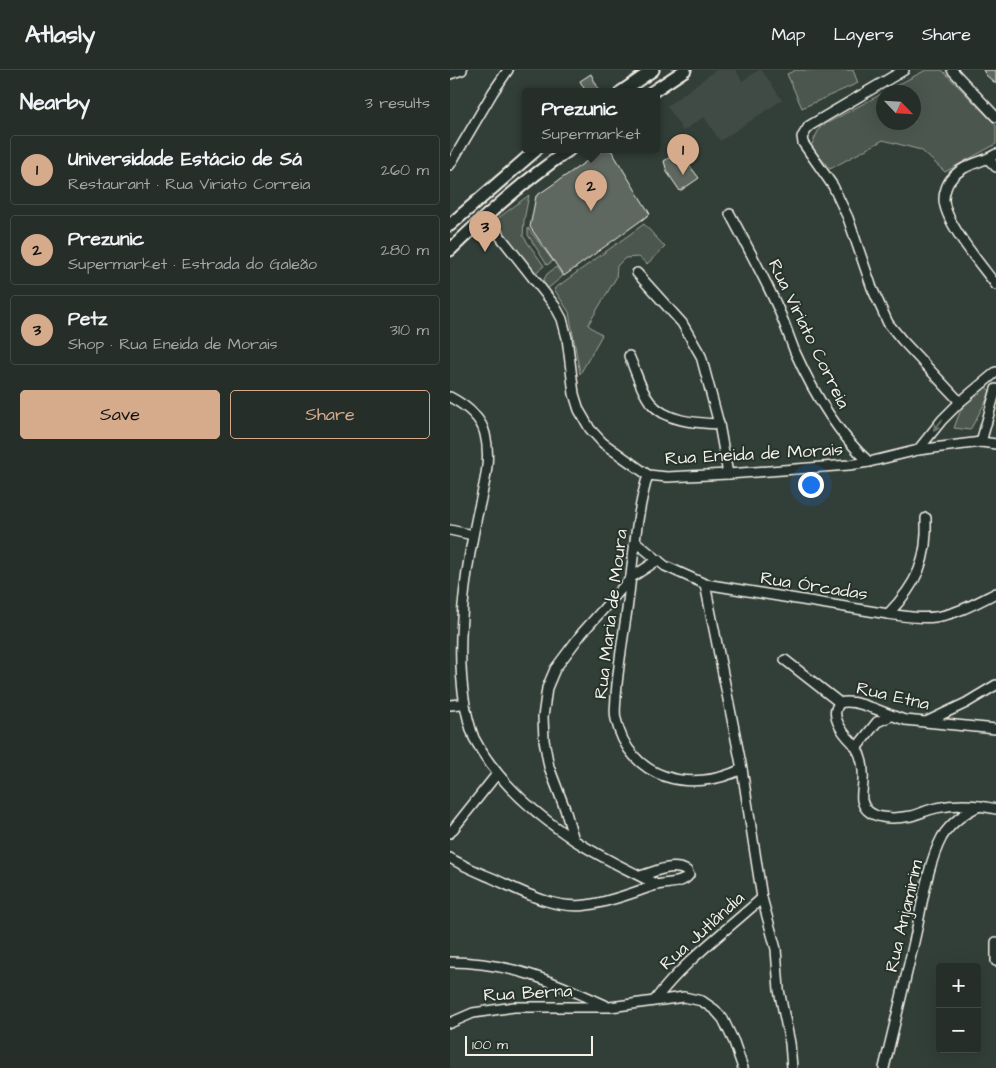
<!DOCTYPE html>
<html lang="en">
<head>
<meta charset="utf-8">
<style>
	body { margin:0; font-family:"Architects Daughter",sans-serif; background:#323a36; color:#f1f3f6 }
	.controls { position:absolute; right:15px; bottom:15px; display:grid; overflow:hidden; border-radius:5px; box-shadow:0 5px 20px #0002 }
	.controls button { width:45px; height:45px; display:grid; place-items:center; padding:0; border:0; border-bottom:1px solid #424a47; background:#262e2a; color:#f1f3f6; font:25px sans-serif }
	.compass { position:absolute; left:426px; top:15px; width:45px; height:45px; border-radius:50%; background:#262e2a; box-shadow:0 5px 20px #0002; rotate:115deg }
	.scale { position:absolute; left:15px; bottom:12px; width:128px; box-sizing:border-box; padding-left:5px; border:2px solid #f4f1e8; border-top:0; font-size:14px; line-height:18px; white-space:nowrap; color:#f4f1e8; -webkit-text-stroke:4px #26332d; paint-order:stroke }
	.you { position:absolute; left:360px; top:414px; width:18px; height:18px; margin:-12px; border:4px solid #fff; border-radius:50%; background:#1a73e8; box-shadow:0 0 0 8px #1a73e833 }
	.badge { display:grid; place-items:center; width:32px; height:32px; border-radius:50%; background:#d6ab8b; color:#111; font-size:16px; font-weight:700 }
	.pin { position:absolute; translate:-50% -41px; filter:drop-shadow(0 1px 2px #0008) }
	.pin::after { content:''; position:absolute; top:26px; width:18px; height:15px; background:inherit; clip-path:polygon(0 0,100% 0,50% 100%) }
	.popup { position:absolute; left:72px; top:18px; width:138px; height:65px; box-sizing:border-box; display:grid; place-content:center; border-radius:5px; background:#262e2a; filter:drop-shadow(0 1px 4px #0005); font-size:16px; white-space:nowrap; color:#a4a8a8 }
	.popup b { font-size:19px; color:#f1f3f6 }
	.popup::after { content:''; position:absolute; left:50%; top:100%; margin-left:-10px; border:10px solid transparent; border-top-color:#262e2a }
	.list { margin:0; padding:0; list-style:none }
	h2 { display:flex; justify-content:space-between; align-items:center; height:65px; margin:0; padding:0 20px; font-size:21px }
	h2 small { font-size:16px; font-weight:400; color:#a4a8a8 }
	.list li { display:grid; grid-template-columns:32px 1fr auto; gap:15px; align-items:center; box-sizing:border-box; height:70px; margin:0 10px 10px; padding:0 10px; border:1px solid #424a47; border-radius:5px }
	.list b { display:block; font-size:19px; white-space:nowrap }
	.list p { margin:0; font-size:16px; white-space:nowrap; color:#a4a8a8 }
	.list em { font-size:16px; font-style:normal; color:#a4a8a8 }
	.actions { display:flex; gap:10px; padding:15px 20px }
	.actions a { flex:1; padding:11px 0; border:1px solid #d6ab8b; border-radius:5px; text-align:center; font-size:18px; color:#d6ab8b }
	.actions .main { background:#d6ab8b; color:#111 }
	.map { position:relative; flex:none; width:546px; height:998px; overflow:hidden }
	header { display:flex; align-items:center; gap:30px; box-sizing:border-box; height:70px; padding:0 25px; background:#262e2a; border-bottom:1px solid #424a47 }
	header strong { font-size:24px }
	nav { display:flex; gap:28px; margin-inline-start:auto; font-size:18px }
	main { display:flex }
	aside { flex:1; background:#262e2a }
	.map>svg:first-child { display:block }
	.built { fill:#404b44 }
	.green { fill:#4c564f; stroke:#a0a49c }
	.building { fill:#5f6861; stroke:#f4f1e8 }
	.lines { fill:none; stroke-linecap:round; stroke-linejoin:round }
	.street-casing { stroke:#f4f1e8; stroke-width:12 }
	.secondary-casing { stroke:#f4f1e8; stroke-width:15 }
	.street { stroke:#26332d; stroke-width:9 }
	.secondary { stroke:#26332d; stroke-width:11 }
	.oneway { fill:#6e766e }
	.labels { text-anchor:middle; dominant-baseline:central; stroke-width:4; stroke-linejoin:round; paint-order:stroke }
	.street-label { font-size:18px; fill:#f4f1e8; stroke:#26332d }
</style>
</head>
<body>
<header>
<strong>Atlasly</strong>
<nav><a>Map</a><a>Layers</a><a>Share</a></nav>
</header>
<main>
<aside>
<h2>Nearby<small>3 results</small></h2>
<ul class="list">
<li><span class="badge">1</span><div><b>Universidade Estácio de Sá</b><p>Restaurant · Rua Viriato Correia</p></div><em>260 m</em></li>
<li><span class="badge">2</span><div><b>Prezunic</b><p>Supermarket · Estrada do Galeão</p></div><em>280 m</em></li>
<li><span class="badge">3</span><div><b>Petz</b><p>Shop · Rua Eneida de Morais</p></div><em>310 m</em></li>
</ul>
<div class="actions"><a class="main">Save</a><a>Share</a></div>
</aside>
<div class="map">
<svg width="546" height="998" viewBox="0 0 546 998">
	<rect width="100%" height="100%" fill="#323e38"/>
	<filter id="ink" filterUnits="userSpaceOnUse"><feTurbulence type="fractalNoise" baseFrequency=".02" numOctaves="2"/><feDisplacementMap in="SourceGraphic" scale="10" xChannelSelector="R" yChannelSelector="G"/><feConvolveMatrix kernelMatrix="1 2 1 2 8 2 1 2 1" color-interpolation-filters="sRGB"/></filter>
	<g filter="url(#ink)">
		<path class="built" d="M266,0H286L292,11L309,0H312L332,30L270,71L254,47L233,61L217,36Z"/>
		<g class="green">
			<path d="M346,0H403L408,13L352,38L337,4Z"/>
			<path d="M476,0H492L546,55V74L495,102L471,80L433,70L380,99L361,76L370,57L433,23V52H463V22H434Z"/>
			<path d="M79,125L74,150L73,166L94,196L84,204L43,152Z"/>
			<path d="M194,154L215,177L197,194L189,187L175,188L167,196L166,208L138,255L152,265L130,304L119,242L104,219Z"/>
			<path d="M78,158L103,191L97,195L78,165Z"/>
			<path d="M106,197L113,206L96,220L91,215L97,204Z"/>
			<path d="M536,317L541,322L520,360L504,358L514,331Z"/>
		</g>
		<g class="building">
			<path d="M533,0H546V14L536,5Z"/>
			<path d="M141,4L150,22H136L130,11Z"/>
			<path d="M153,80H161L200,144L114,206L80,157L86,126Z"/>
			<path d="M225,84L231,93L236,91L249,108L230,121L217,102L214,91Z"/>
		</g>
		<g class="lines">
			<defs>
				<g id="street">
					<path d="M454,0L359,56L352,67L353,73L383,116L398,148L422,218L438,253L452,270L510,332"/>
					<path d="M502,0L546,47"/>
					<path d="M0,4L12,0"/>
					<path d="M546,84C532,93 513,94 502,108C497,113 494,123 494,129C494,152 532,196 546,215"/>
					<path d="M538,89L546,97"/>
					<path d="M0,95L43,22L58,0"/>
					<path d="M280,144C296,174 313,205 327,236C334,251 339,267 345,282C363,322 386,362 419,392"/>
					<path d="M35,147L105,236L112,249L117,268L124,324L129,340L140,359L153,373L198,405L217,407L278,404L399,395L419,392L468,380L531,372L546,374"/>
					<path d="M187,203L232,253L251,286L269,354L278,404"/>
					<path d="M179,286C186,301 190,319 200,332C216,352 246,353 269,354"/>
					<path d="M0,327C15,335 31,347 35,364C42,391 33,419 27,446C13,513 0,605 24,668C46,710 85,744 124,770C150,787 179,800 207,815"/>
					<path d="M531,372L546,319"/>
					<path d="M468,380L492,350L510,332L546,302"/>
					<path d="M198,405C185,448 183,495 177,540C173,568 168,597 166,626C166,633 164,642 166,649C179,710 241,724 292,699"/>
					<path d="M0,460L23,465"/>
					<path d="M186,472L215,496L255,514L438,544C453,546 469,549 485,547C507,544 526,533 546,523"/>
					<path d="M438,544C467,514 478,490 476,448"/>
					<path d="M335,590L390,633"/>
					<path d="M0,635L11,634"/>
					<path d="M476,652L516,633L546,615"/>
					<path d="M546,659L455,650C437,645 407,628 390,633C378,644 393,663 402,672C411,682 414,697 413,711C413,717 411,723 412,730C416,751 445,749 461,746C469,744 477,740 486,738C507,733 525,734 546,739"/>
					<path d="M407,677L427,652L441,646"/>
					<path d="M0,763L47,704"/>
					<path d="M124,770L115,739L99,697L94,670L93,647L97,618L105,599L132,563L182,507L208,490"/>
					<path d="M0,788C13,796 28,802 42,808C71,821 104,840 137,835C160,832 182,823 203,816C215,812 232,815 239,805L237,801C223,793 205,801 191,806"/>
					<path d="M312,828L326,879L329,920L340,973L342,998"/>
					<path d="M546,872V891"/>
					<path d="M0,892C59,892 102,911 155,935"/>
					<path d="M205,930C232,893 278,859 312,828L292,699L255,514"/>
					<path d="M0,953L23,943L64,937H160L234,927L252,931L265,940L273,949L284,972L293,998"/>
					<path d="M434,998C445,953 456,908 466,863C472,834 478,793 492,767C500,754 516,741 530,736"/>
				</g>
				<g id="secondary">
					<path d="M171,22L203,0"/>
					<path d="M202,22L235,0"/>
					<path d="M0,155L86,80"/>
					<path d="M0,180C37,144 76,109 119,80"/>
				</g>
			</defs>
			<use href="#street" class="street-casing"/>
			<use href="#secondary" class="secondary-casing"/>
			<use href="#street" class="street"/>
			<use href="#secondary" class="secondary"/>
		</g>
		<defs><path id="oneway-solid" d="M-6-.8H1V-3.2L6.5 0L1 3.2V.8H-6Z" transform="scale(1.25)"/></defs>
		<use class="oneway" href="#oneway-solid" transform="translate(488 355) rotate(130)"/>
	</g>
	<g class="labels">
		<g class="street-label">
			<text transform="translate(359 264) rotate(64)">Rua Viriato Correia</text>
			<text transform="translate(304 384) rotate(-3)">Rua Eneida de Morais</text>
			<text transform="translate(364 516) rotate(9)">Rua Órcadas</text>
			<text transform="translate(161 544) rotate(-83)">Rua Maria de Moura</text>
			<text transform="translate(443 626) rotate(13)">Rua Etna</text>
			<text transform="translate(454 846) rotate(-77)">Rua Anjamirim</text>
			<text transform="translate(252 861) rotate(-42)">Rua Jutlândia</text>
			<text transform="translate(78 923) rotate(-3)">Rua Berna</text>
		</g>
	</g>
</svg>
<div class="controls">
<button>+</button>
<button>−</button>
</div>
<svg class="compass" viewBox="-18 -18 36 36"><path d="M0-13l5 13h-10z" fill="#e53935"/><path d="M0 13l5-13h-10z" fill="#a4a8a8"/></svg>
<div class="scale">100 m</div>
<div class="you"></div>
<div class="pin badge" style="left:233px;top:105px">1</div>
<div class="pin badge" style="left:141px;top:141px">2</div>
<div class="popup"><b>Prezunic</b>Supermarket</div>
<div class="pin badge" style="left:35px;top:182px">3</div>
</div>
</main>
</body>
</html>
